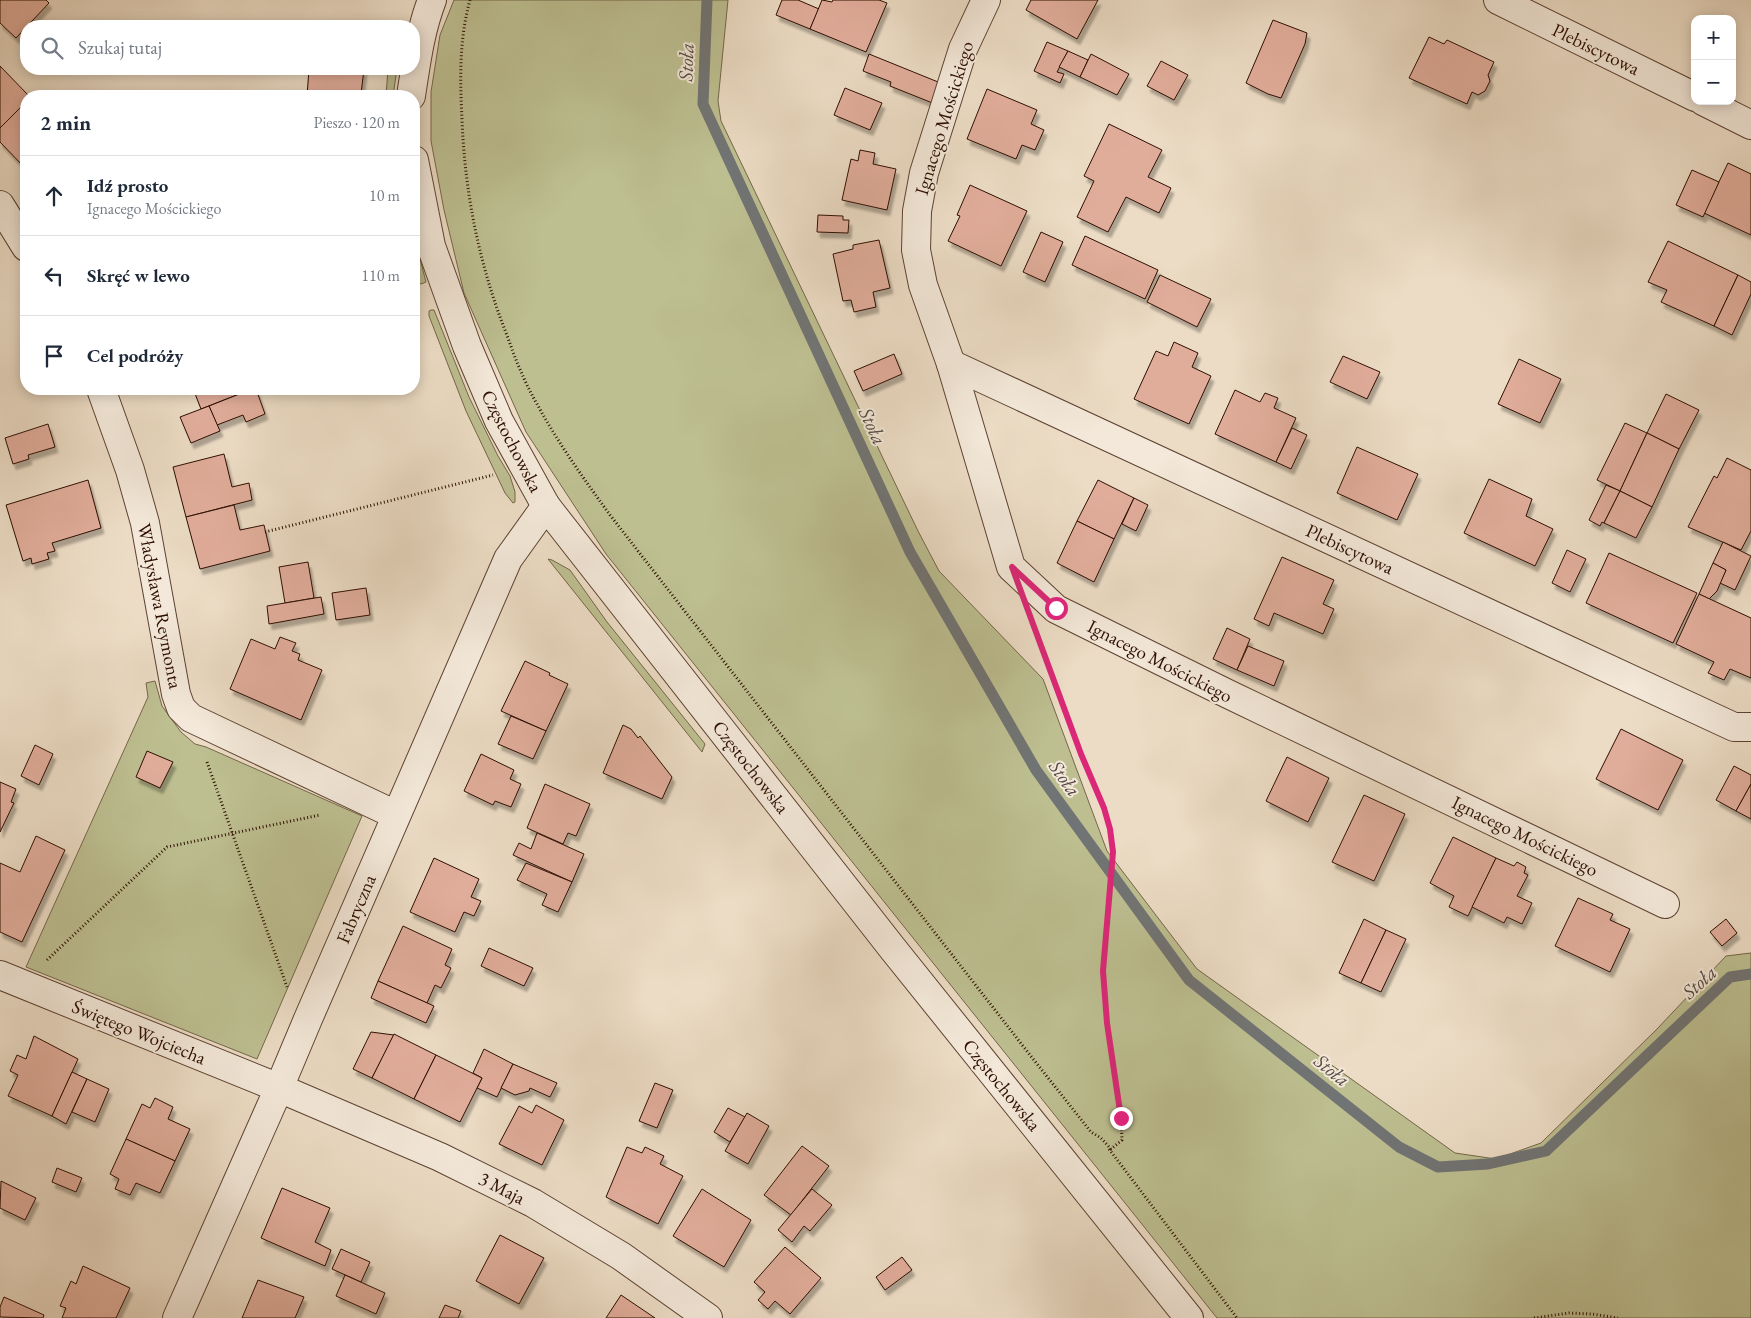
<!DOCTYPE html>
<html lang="pl">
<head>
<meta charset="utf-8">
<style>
	body { margin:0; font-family:"EB Garamond",serif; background:#f2f2f3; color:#1f2937 }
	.controls { position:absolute; right:15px; top:15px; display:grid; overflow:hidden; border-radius:10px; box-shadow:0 2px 12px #0003 }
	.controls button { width:45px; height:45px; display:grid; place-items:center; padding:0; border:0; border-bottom:1px solid #e0e1e3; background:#fff; color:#1f2937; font:25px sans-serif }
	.stop { position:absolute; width:15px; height:15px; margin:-11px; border:4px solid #db2777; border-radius:50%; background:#fff }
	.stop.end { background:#db2777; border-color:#fff; box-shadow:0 1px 5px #0008 }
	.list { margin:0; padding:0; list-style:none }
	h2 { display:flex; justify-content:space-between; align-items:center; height:65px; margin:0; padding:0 20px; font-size:21px }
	h2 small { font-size:16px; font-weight:400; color:#747a83 }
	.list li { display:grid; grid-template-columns:32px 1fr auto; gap:15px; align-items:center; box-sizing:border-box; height:80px; padding:0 20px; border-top:1px solid #e0e1e3 }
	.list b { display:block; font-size:19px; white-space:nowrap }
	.list p { margin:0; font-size:16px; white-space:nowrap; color:#747a83 }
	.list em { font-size:16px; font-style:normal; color:#747a83 }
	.icon { flex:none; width:28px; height:28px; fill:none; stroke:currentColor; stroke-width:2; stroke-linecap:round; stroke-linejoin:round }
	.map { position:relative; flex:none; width:1751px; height:1318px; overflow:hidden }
	.search { position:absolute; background:#fff; box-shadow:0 2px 12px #0003; left:20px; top:20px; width:400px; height:55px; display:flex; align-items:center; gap:12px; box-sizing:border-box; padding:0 18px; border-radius:20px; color:#747a83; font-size:19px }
	.panel { position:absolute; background:#fff; box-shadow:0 2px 12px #0003; left:20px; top:90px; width:400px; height:305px; border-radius:20px }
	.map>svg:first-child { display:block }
	.green { fill:#bdbf91; stroke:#756649 }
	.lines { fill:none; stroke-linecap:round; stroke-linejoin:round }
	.stream { stroke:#717474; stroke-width:11 }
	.building { fill:#e1ad9b; stroke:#2d0e01; filter:url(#shadow) }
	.minor-casing { stroke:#5d4232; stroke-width:30 }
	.path { stroke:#2d0e01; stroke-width:3; stroke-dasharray:1 2.5; stroke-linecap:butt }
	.minor { stroke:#f3e8d9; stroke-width:28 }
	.route { stroke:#db2777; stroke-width:6 }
	.labels { text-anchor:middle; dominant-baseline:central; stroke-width:4; stroke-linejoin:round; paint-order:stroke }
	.street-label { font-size:19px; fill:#2d0e01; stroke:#f3e8d9 }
	.water-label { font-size:20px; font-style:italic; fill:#554a44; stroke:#f3e8d9 }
</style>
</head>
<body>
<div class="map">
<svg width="1751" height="1318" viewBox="0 0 1751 1318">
	<defs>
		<filter id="shadow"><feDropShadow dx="3" dy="5.5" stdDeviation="1" flood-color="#0004"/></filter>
	</defs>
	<rect width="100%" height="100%" fill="#ecdcc5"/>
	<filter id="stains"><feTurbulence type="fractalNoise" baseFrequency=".004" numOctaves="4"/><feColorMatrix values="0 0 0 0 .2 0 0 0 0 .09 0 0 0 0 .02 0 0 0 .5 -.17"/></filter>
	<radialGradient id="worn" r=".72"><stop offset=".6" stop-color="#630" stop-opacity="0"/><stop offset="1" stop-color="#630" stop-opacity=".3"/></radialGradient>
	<g class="green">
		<path d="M454,0H728L718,101L721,121L918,531L939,571L1043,679L1107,851L1197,969L1455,1153L1496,1159L1541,1143L1656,1030L1726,956L1751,953V1318H1217L606,554L526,432L464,293L444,210L431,141V92L440,35Z"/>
		<path d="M388,69H397L393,96H386Z"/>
		<path d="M414,236L426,282L421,284L418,283L414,270Z"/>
		<path d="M431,310H434L469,397L498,456L510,476L515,492V502L513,503L505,493L466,411L429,316V311Z"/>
		<path d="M548,559L552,560L570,570L607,622L705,744L702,752Z"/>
		<path d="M155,681L162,706L181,732L195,744L206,747L362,816L257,1059L26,967L148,697L146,683Z"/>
	</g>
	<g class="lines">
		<path class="stream" d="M707,0L703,104L910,552L1036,770L1189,980L1399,1147L1438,1167L1488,1164L1546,1151L1730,977L1751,974"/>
	</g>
	<g class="building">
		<path d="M0,0H46L49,3L16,38L0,23Z"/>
		<path d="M782,0H798L819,9L810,29L776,15Z"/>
		<path d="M822,0L832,2L833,0H879L887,3L866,52L810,29Z"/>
		<path d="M1031,0H1098L1077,39L1026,10Z"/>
		<path d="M1273,20L1307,33L1305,44L1281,98L1268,94L1246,83Z"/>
		<path d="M1429,37L1444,44L1447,40L1494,62L1488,75L1490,81L1485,91L1478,95L1472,92L1467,104L1409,78Z"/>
		<path d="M1047,42L1068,51L1057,72L1064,74L1060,83L1034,71Z"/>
		<path d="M1068,51L1088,60L1080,77L1059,67Z"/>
		<path d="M869,54L943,84L935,104L890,86L891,82L863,71Z"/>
		<path d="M1091,54L1129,74L1117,95L1080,77Z"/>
		<path d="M1161,61L1188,75L1174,100L1147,86Z"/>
		<path d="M0,66L29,96H26V102L0,128Z"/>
		<path d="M309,69H364L361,94L335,92L334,96H307Z"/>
		<path d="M845,88L882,103L870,130L834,115Z"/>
		<path d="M987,89L1037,110L1031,124L1044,130L1035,150L1022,145L1016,159L967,139Z"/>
		<path d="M26,102V169L0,142V128Z"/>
		<path d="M1109,124L1162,150L1148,177L1171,188L1159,213L1126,197L1108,232L1077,217L1094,181L1084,176Z"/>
		<path d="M860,150L875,153L873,164L896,169L887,210L842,200L851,159L858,161Z"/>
		<path d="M1728,163L1751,174V235L1704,213Z"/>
		<path d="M1692,170L1719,182L1703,217L1676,205Z"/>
		<path d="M970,185L1027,211L1001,266L948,241L960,216L957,215Z"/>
		<path d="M818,215L843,216V220H849L848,233L817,232Z"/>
		<path d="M1041,232L1063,242L1045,282L1023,272Z"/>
		<path d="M1085,236L1158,270L1145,299L1072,265Z"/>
		<path d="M879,240L890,288L873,292L876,307L854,312L851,300L843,301L833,254L853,249V245Z"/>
		<path d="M1668,241L1738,275L1714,326L1661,302L1667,290L1648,282Z"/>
		<path d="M1160,275L1211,299L1197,327L1147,302Z"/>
		<path d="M1738,275L1751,282V294L1732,335L1714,326Z"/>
		<path d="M1174,342L1198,353L1192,367L1211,376L1189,424L1134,399L1156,351L1168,356Z"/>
		<path d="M894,354L902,374L863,391L854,371Z"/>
		<path d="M1343,356L1380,372L1367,399L1330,382Z"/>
		<path d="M1519,359L1561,379L1540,423L1498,404Z"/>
		<path d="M200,389H252L201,409L194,391Z"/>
		<path d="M252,389H256L265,414L246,422L243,415L217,425L209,406Z"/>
		<path d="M1235,390L1260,402L1265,393L1278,398L1274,408L1296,418L1276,462L1215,434Z"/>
		<path d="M1666,394L1699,410L1679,449L1647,433Z"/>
		<path d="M209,406L220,431L191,443L180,417Z"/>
		<path d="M1625,423L1647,433L1620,491L1597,480Z"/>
		<path d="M48,424L55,447L28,455L29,459L13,464L5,438Z"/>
		<path d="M1292,428L1307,435L1291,469L1276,462Z"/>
		<path d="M1647,433L1679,449L1652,507L1620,491Z"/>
		<path d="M1357,447L1418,474L1397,520L1337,493Z"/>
		<path d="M224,454L232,487L249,483L252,500L186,517L173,467Z"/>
		<path d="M1727,458L1751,470V531L1741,550L1688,527L1714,476L1717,478Z"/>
		<path d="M1489,479L1532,499L1526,516L1553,529L1535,566L1464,533Z"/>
		<path d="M88,480L101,528L52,543L55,551L47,553L49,559L32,564L31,558L23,561L6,505Z"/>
		<path d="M1098,480L1134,498L1114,539L1077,521Z"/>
		<path d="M1606,485L1620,491L1604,523L1602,522L1600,526L1589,520Z"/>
		<path d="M1620,491L1652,507L1636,538L1604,523Z"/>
		<path d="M1134,498L1148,505L1136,531L1122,524Z"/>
		<path d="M234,505L240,530L264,525L270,551L200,569L186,517Z"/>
		<path d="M1077,521L1114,539L1094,582L1057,563Z"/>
		<path d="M1723,542L1751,556L1735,590L1720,583L1726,570L1713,563Z"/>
		<path d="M1567,550L1586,559L1570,592L1552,583Z"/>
		<path d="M1609,553L1697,593L1673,643L1586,603Z"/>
		<path d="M1282,557L1334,580L1323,604L1334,609L1323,634L1274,613L1269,626L1254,619Z"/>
		<path d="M308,562L314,598L285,603L279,567Z"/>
		<path d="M1713,563L1726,570L1717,591L1709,599L1699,594Z"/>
		<path d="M366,588L370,615L336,620L332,593Z"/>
		<path d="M1699,594L1751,618V678L1730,669L1724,680L1708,673L1714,662L1676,644Z"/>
		<path d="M321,597L324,614L269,624L267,606Z"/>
		<path d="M1227,628L1250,639L1237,670L1213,659Z"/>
		<path d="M280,637L296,643L292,651L300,654L298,660L322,670L301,720L230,689L251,639L275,649Z"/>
		<path d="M1248,646L1284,661L1274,686L1237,670Z"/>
		<path d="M525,661L550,673L549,675L568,684L546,731L501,711Z"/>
		<path d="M511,716L546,731L533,759L498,744Z"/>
		<path d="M623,725L631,729L638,738L640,736L672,777L662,799L603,773Z"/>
		<path d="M1621,729L1683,760L1658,810L1596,779Z"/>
		<path d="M35,745L53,754L39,785L21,776Z"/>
		<path d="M147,751L173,762L160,788L136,777Z"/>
		<path d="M481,754L514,770L510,779L521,784L511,807L495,801L493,805L464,791Z"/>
		<path d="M1287,757L1329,778L1308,822L1266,801Z"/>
		<path d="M1734,766L1751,775V784L1736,811L1716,800Z"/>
		<path d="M0,782L16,789L11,802L14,803L0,832Z"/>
		<path d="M545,784L590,804L576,836L568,833L563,844L527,828Z"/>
		<path d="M1751,784V819L1736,811Z"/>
		<path d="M1364,795L1405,814L1374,881L1332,862Z"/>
		<path d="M537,833L584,854L572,882L513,855L519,843L531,849Z"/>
		<path d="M36,836L65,850L22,942L0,932V863L20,872Z"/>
		<path d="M1453,837L1496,858L1468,916L1449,907L1454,896L1430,883Z"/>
		<path d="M434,858L479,879L471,897L481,901L474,916L464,912L455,932L410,912Z"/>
		<path d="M1496,858L1514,866L1517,862L1526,867L1524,873L1528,875L1517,896L1532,903L1522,924L1507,917L1504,923L1472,907Z"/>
		<path d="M526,863L572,882L558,912L542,905L547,894L517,880Z"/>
		<path d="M1578,898L1613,914L1610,920L1630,929L1610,972L1555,946Z"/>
		<path d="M1364,919L1386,930L1361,983L1339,973Z"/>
		<path d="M1726,919L1737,933L1722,946L1710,932Z"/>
		<path d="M403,926L452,949L445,965L451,968L441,988L435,985L427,1003L378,981Z"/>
		<path d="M1386,930L1406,939L1381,992L1361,983Z"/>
		<path d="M489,948L533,968L524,986L481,966Z"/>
		<path d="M378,981L434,1006L426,1023L371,998Z"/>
		<path d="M371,1032L394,1035L372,1078L353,1069Z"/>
		<path d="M394,1034L436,1055L414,1099L372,1078Z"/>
		<path d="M34,1036L78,1059L52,1116L8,1096L18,1075L10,1071L17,1055L26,1059Z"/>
		<path d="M484,1049L513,1064L497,1097L477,1088L482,1078L473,1073Z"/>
		<path d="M436,1055L482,1078L460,1122L414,1099Z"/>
		<path d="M513,1064L557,1083L550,1097L530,1088L529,1091L515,1095L501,1088Z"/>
		<path d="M72,1072L87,1079L66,1124L52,1116Z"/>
		<path d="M87,1079L109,1089L95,1122L72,1112Z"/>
		<path d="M655,1083L673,1090L657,1128L639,1121Z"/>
		<path d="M155,1098L173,1107L168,1119L190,1129L175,1161L126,1139L142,1104L150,1108Z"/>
		<path d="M536,1105L564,1120L542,1165L499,1144L519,1106L532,1113Z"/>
		<path d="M728,1108L745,1117L730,1142L714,1132Z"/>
		<path d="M747,1113L769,1126L748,1164L725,1151Z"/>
		<path d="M126,1139L175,1161L160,1193L136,1183L130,1195L115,1189L119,1179L110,1174Z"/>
		<path d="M802,1146L829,1166L791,1215L764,1195Z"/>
		<path d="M627,1147L642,1153L645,1147L664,1156L660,1164L683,1176L658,1224L606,1197Z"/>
		<path d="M57,1168L82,1178L76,1192L52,1182Z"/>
		<path d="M1,1181L36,1198L25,1220L0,1208Z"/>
		<path d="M282,1188L330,1208L315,1242L331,1250L325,1266L261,1238Z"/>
		<path d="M702,1189L751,1220L724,1267L673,1236Z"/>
		<path d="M812,1189L832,1205L810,1231L804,1226L792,1242L778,1230Z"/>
		<path d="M500,1235L544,1258L519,1304L476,1281Z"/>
		<path d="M785,1247L821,1278L790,1314L775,1301L768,1309L758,1300L765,1292L754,1282Z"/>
		<path d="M341,1249L370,1262L361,1282L332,1269Z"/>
		<path d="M902,1257L912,1270L885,1290L876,1277Z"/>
		<path d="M83,1266L130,1288L116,1318H62L66,1308L60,1306L71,1281L76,1284Z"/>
		<path d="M345,1275L385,1293L376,1314L336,1296Z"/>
		<path d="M258,1280L304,1297L295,1318H242Z"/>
		<path d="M621,1295L655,1318H606Z"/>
		<path d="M4,1297L44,1315L43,1318L0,1317V1307Z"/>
		<path d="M445,1305L461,1311L458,1318H439Z"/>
	</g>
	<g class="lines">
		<defs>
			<g id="minor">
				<path d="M986,0L963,49L924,173L917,211L916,250L923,285L951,364L1011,567L1056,609L1228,694L1665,904"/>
				<path d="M1498,0L1695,97"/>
				<path d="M411,96C416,64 420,31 432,0"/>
				<path d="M1703,101L1751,125"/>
				<path d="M414,160L431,246L467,346L499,421L546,506L893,949L1189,1318"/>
				<path d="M0,205L26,247"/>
				<path d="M951,364L1734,727H1751"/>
				<path d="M101,389L130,470L145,523L176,694L181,708L191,718L396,815"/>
				<path d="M0,975L279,1088L440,1157L533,1203L621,1256L708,1318"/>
				<path d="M177,1318L279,1088L308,1019L508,559L546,506"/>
			</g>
		</defs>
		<use href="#minor" class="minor-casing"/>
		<g class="path">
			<path d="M470,0C459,40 460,79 462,120C465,196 480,268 508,338C516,361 525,383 537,404C558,443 584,479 610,515L1030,1055L1091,1132L1101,1138L1111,1149L1122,1140L1121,1118L1107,1023L1103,971L1113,852L1110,829L1104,808L1081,755L1037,636"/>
			<path d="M265,532L493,475"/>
			<path d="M207,762L287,987"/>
			<path d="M47,960L167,847L320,815"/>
			<path d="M1109,1149L1237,1318"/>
			<path d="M1534,1318L1569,1313L1592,1314L1618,1318"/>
		</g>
		<use href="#minor" class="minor"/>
	</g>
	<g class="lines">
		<path class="route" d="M1056,608L1012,567L1081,754L1104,808L1110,829L1113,852L1103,971L1107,1023L1121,1118"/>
	</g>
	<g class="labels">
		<g class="street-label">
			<text transform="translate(1596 49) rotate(26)">Plebiscytowa</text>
			<text transform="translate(944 118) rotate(-73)">Ignacego Mościckiego</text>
			<text transform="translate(512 441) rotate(63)">Częstochowska</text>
			<text transform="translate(1350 549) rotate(25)">Plebiscytowa</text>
			<text transform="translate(160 606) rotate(79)">Władysława Reymonta</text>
			<text transform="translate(1160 661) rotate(27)">Ignacego Mościckiego</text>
			<text transform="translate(751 767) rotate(52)">Częstochowska</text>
			<text transform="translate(1525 836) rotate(26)">Ignacego Mościckiego</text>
			<text transform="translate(356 909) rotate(-67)">Fabryczna</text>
			<text transform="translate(139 1032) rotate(22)">Świętego Wojciecha</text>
			<text transform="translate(1002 1085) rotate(51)">Częstochowska</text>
			<text transform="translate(502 1188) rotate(27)">3 Maja</text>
		</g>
		<g class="water-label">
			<text transform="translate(686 62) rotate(-88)">Stoła</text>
			<text transform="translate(873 426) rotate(65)">Stoła</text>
			<text transform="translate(1065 778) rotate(55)">Stoła</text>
			<text transform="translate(1699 982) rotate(-42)">Stoła</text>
			<text transform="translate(1332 1070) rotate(39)">Stoła</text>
		</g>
	</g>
	<rect width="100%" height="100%" filter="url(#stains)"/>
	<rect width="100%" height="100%" fill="url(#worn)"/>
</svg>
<div class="controls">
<button>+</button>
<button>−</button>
</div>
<div class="stop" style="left:1056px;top:608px"></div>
<div class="stop end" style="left:1121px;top:1118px"></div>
<div class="search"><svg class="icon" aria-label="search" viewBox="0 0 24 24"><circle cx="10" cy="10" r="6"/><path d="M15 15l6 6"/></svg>Szukaj tutaj</div>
<section class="panel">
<h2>2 min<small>Pieszo · 120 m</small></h2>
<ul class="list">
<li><svg class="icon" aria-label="ahead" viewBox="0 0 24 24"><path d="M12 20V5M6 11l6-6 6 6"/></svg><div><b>Idź prosto</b><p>Ignacego Mościckiego</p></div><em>10 m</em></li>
<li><svg class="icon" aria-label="left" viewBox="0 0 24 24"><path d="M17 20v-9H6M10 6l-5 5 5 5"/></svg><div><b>Skręć w lewo</b></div><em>110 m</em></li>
<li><svg class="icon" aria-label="arrive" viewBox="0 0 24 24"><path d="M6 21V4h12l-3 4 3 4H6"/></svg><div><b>Cel podróży</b></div></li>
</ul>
</section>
</div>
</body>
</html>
